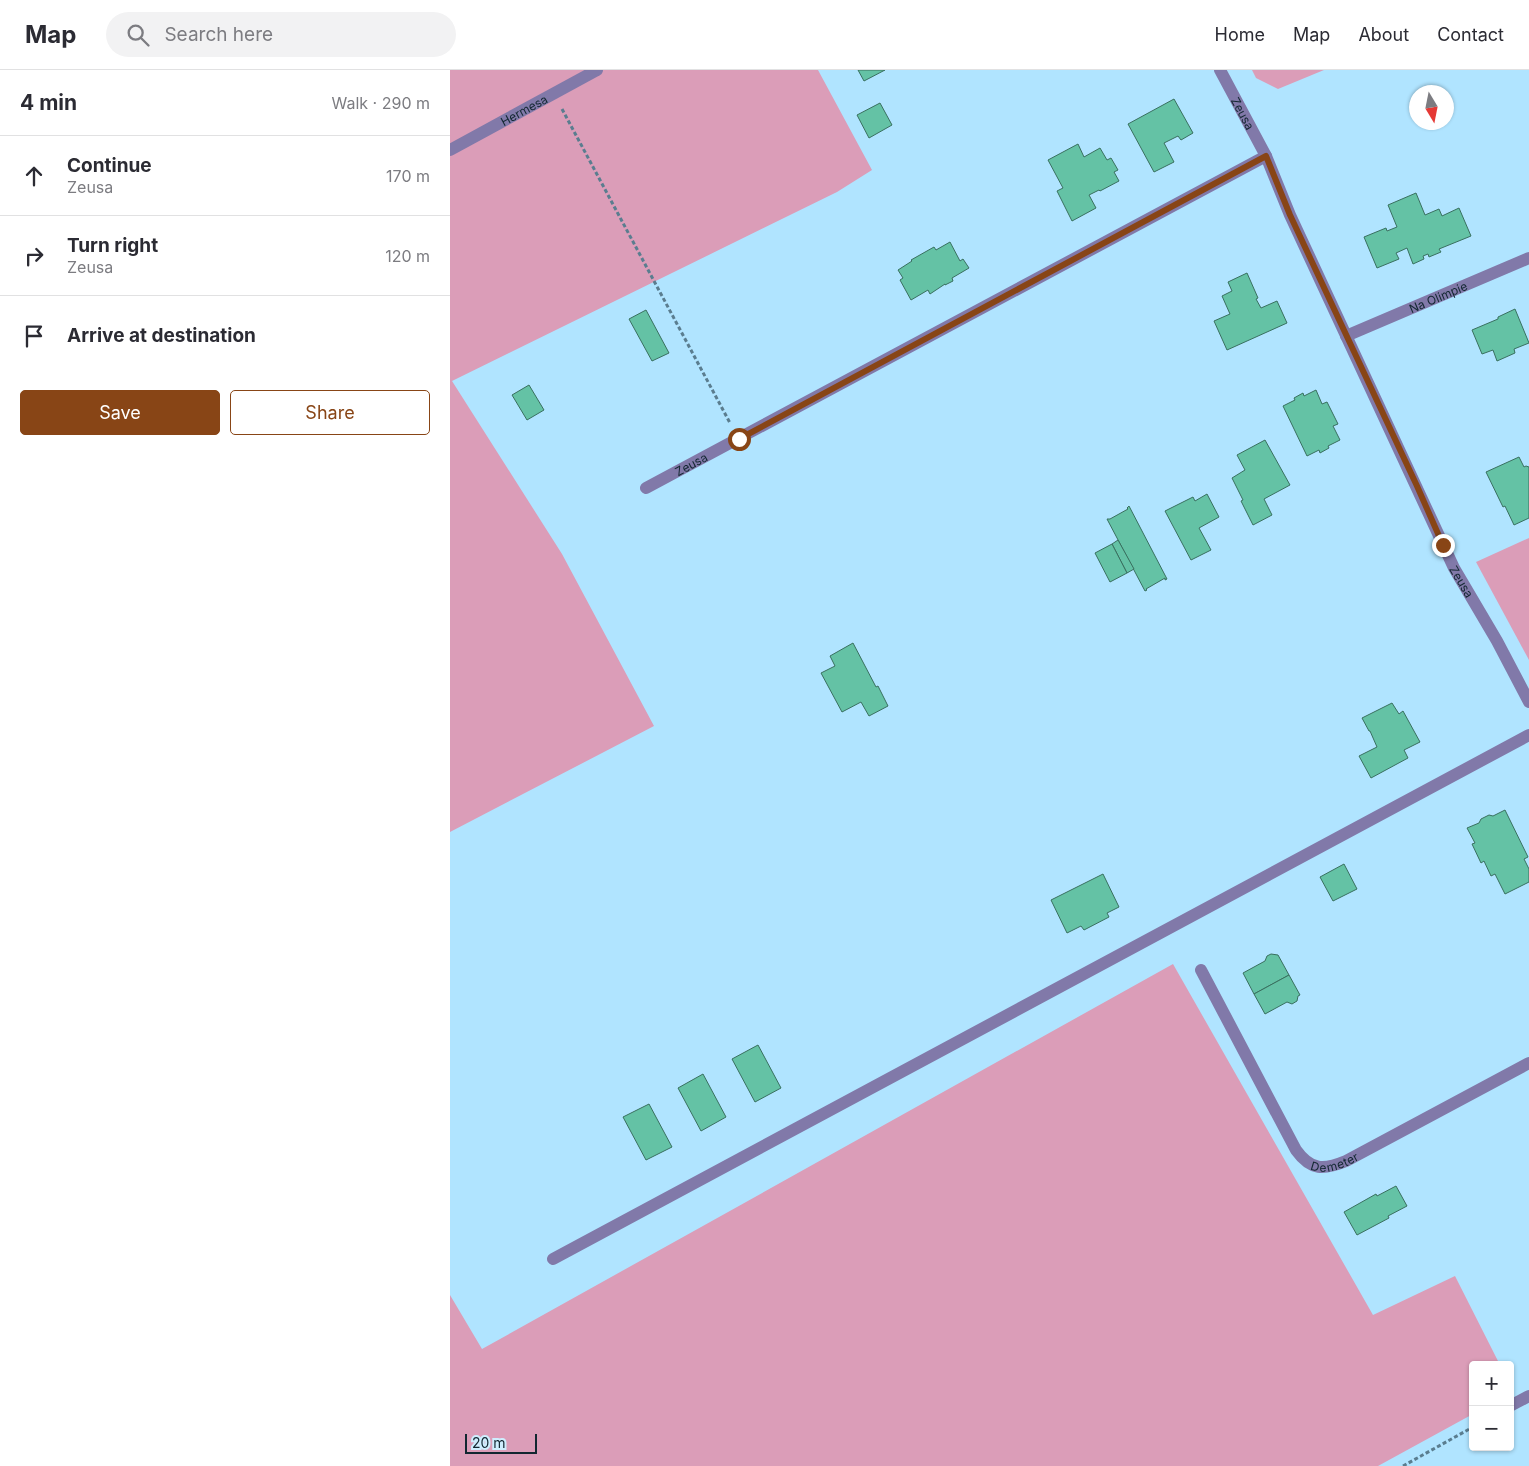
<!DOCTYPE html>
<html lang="en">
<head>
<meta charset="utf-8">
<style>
	body { margin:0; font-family:Inter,sans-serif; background:#f2f2f3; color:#2b2b33 }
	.controls { position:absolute; right:15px; bottom:15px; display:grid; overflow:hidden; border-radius:5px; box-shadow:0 1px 4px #0004 }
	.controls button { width:45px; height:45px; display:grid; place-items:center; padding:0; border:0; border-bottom:1px solid #e1e1e2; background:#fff; color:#2b2b33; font:25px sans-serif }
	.compass { position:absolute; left:959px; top:15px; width:45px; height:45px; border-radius:50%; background:#fff; box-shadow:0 1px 4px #0004; rotate:170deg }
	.scale { position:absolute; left:15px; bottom:12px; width:72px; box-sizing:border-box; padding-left:5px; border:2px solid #122731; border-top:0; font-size:14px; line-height:18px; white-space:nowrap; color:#122731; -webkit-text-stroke:4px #cfeefe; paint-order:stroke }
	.stop { position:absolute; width:15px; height:15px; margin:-11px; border:4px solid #884516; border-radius:50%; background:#fff }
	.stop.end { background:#884516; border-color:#fff; box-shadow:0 1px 5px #0008 }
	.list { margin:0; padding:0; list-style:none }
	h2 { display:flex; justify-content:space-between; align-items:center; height:65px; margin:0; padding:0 20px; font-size:21px }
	h2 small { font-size:16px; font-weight:400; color:#7c7c81 }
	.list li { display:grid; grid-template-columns:32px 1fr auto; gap:15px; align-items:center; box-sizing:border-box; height:80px; padding:0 20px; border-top:1px solid #e1e1e2 }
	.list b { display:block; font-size:19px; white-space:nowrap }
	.list p { margin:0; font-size:16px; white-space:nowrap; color:#7c7c81 }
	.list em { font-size:16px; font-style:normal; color:#7c7c81 }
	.actions { display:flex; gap:10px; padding:15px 20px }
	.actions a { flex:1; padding:11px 0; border:1px solid #884516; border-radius:5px; text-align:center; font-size:18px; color:#884516 }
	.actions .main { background:#884516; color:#fff }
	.icon { flex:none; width:28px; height:28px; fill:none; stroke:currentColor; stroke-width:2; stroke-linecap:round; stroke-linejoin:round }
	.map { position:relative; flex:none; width:1079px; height:1396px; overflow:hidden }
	header { display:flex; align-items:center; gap:30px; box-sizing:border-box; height:70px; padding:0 25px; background:#fff; border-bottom:1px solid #e1e1e2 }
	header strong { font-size:24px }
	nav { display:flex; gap:28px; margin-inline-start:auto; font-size:18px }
	.search { width:350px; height:45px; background:#f2f2f3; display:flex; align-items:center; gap:12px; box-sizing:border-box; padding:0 18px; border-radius:28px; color:#7c7c81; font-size:19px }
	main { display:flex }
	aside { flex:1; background:#fff }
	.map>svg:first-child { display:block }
	.green { fill:#db9db8 }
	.building { fill:#64c2a5; stroke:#39705f }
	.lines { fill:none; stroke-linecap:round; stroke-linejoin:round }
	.path { stroke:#5a7d8f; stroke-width:3; stroke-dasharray:4 2.5; stroke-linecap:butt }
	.minor { stroke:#8179a9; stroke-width:12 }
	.route { stroke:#884516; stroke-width:6 }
	.labels { text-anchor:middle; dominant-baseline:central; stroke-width:4.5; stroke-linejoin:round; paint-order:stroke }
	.street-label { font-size:12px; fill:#122731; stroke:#cfeefe }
</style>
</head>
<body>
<header>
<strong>Map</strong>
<div class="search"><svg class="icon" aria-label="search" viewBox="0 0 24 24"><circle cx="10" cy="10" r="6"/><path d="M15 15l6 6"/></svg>Search here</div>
<nav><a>Home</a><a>Map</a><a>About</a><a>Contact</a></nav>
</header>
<main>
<aside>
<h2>4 min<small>Walk · 290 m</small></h2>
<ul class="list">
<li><svg class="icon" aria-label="ahead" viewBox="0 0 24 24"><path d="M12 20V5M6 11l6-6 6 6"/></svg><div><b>Continue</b><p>Zeusa</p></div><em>170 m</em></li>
<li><svg class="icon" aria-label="right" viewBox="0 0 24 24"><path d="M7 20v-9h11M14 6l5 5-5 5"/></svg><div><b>Turn right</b><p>Zeusa</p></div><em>120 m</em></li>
<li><svg class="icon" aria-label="arrive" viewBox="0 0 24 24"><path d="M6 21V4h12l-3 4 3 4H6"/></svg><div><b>Arrive at destination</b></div></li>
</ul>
<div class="actions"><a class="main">Save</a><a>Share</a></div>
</aside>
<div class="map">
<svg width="1079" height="1396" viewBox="0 0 1079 1396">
	<rect width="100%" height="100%" fill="#b0e4ff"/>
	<g class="green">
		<path d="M0,0H368L422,100L387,122L2,311L112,484L204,656L0,762Z"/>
		<path d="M802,0H874L828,19L806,8Z"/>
		<path d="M1079,468V590L1026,492Z"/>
		<path d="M723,894L923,1245L1005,1206L1050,1295H1023V1344L928,1396H0V1225L32,1279Z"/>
	</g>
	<g class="building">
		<path d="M408,0H435L414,11Z"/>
		<path d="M724,29L743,63L731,70L728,66L714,73L724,92L704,102L678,54Z"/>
		<path d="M430,33L442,55L419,68L407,45Z"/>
		<path d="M628,74L634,87L650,78L657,90L661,88L668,100L664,102L669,111L650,121L649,120L639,125L646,138L622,151L607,121L613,118L598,90Z"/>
		<path d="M966,123L975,145L989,139L992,146L1009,138L1021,166L989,179L991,182L979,187L978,184L973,186L974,189L963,194L957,178L946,183L949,189L927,198L914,167L936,158L937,161L947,157L938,135Z"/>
		<path d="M500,172L510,191L513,189L519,198L502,208L503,211L495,215V214L480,224L478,220L461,230L450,210L453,208L448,200L462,191L461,190L484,177L486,180Z"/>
		<path d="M797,203L808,228L806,229L811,238L827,231L837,253L777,280L764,251L780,244L772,226L782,221L778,212Z"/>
		<path d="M1065,239L1079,273L1064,279L1065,283L1047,291L1043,280L1032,284L1022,260L1048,249V247Z"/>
		<path d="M196,240L219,283L202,291L179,249Z"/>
		<path d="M79,315L94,340L77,350L62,325Z"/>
		<path d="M866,320L872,334L877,332L888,354L883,356L890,370L878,376L879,378L870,383L869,380L857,386L833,336L845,330L844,328L853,323L854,326Z"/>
		<path d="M815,370L840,415L814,429L822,445L803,455L791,431L793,430L782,408L795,400L787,385Z"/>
		<path d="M1069,387L1074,397L1076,396L1079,397V448L1064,455L1055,436L1053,437L1036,402Z"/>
		<path d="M757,424L769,447L749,458L761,480L741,490L715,441L743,427L745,431Z"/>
		<path d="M679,436L717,509L715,510V508L696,519L697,520L695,521L657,449H660L678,439L677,438Z"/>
		<path d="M668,470L684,499L677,503L662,474Z"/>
		<path d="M662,474L677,503L660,512L645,483Z"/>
		<path d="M403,573L426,617L428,616L438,636L419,646L411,632L392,642L371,603L385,596L380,586Z"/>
		<path d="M942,633L949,644L953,641L970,672L954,680L958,688L921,708L909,686L927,677L920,661H919L912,648Z"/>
		<path d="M1055,740L1078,787L1074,789L1079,799V812L1055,824L1045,804L1041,806L1034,791L1031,793L1022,774L1025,773L1017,758L1029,753L1031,749L1039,745L1043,746Z"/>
		<path d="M894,794L907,819L883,831L870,807Z"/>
		<path d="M653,804L669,837L657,843L659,847L634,860L631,856L617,863L601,830Z"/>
		<path d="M821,884L828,885L839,905L804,924L793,903L815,891L817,886Z"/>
		<path d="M839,905L850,925L848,926L847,931L842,934L837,932L815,944L804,924Z"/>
		<path d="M308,975L331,1018L305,1032L282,989Z"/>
		<path d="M253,1004L276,1047L251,1061L228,1018Z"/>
		<path d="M199,1034L222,1077L196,1090L173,1047Z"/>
		<path d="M946,1116L957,1136L938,1146L939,1148L907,1165L894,1142L926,1124L927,1126Z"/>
	</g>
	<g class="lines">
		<g class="path">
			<path d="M112,39L280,353"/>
			<path d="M953,1396L1023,1357"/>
		</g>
		<g class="minor">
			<path id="s1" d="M770,0L816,86L840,145L1004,498L1047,571L1079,632"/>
			<path id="s2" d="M0,80L147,0"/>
			<path id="s3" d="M896,266L1079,188"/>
			<path id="s4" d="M196,418L816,86"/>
			<path id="s5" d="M751,900L846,1080C861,1101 874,1100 896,1091L1079,993"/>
			<path d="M103,1189L1079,665"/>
			<path d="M1060,1336L1079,1326"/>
		</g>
	</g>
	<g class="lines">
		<path class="route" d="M289,369L816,86L840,145L967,416L993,475"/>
	</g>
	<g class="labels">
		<g class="street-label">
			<text stroke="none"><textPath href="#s2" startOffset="84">Hermesa</textPath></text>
			<text stroke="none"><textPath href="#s1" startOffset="49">Zeusa</textPath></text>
			<text stroke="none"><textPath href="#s3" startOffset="100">Na Olimpie</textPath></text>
			<text stroke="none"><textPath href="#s4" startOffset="51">Zeusa</textPath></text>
			<text stroke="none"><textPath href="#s1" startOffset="566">Zeusa</textPath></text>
			<text stroke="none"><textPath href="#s5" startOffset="249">Demeter</textPath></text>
		</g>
	</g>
</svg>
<div class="controls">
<button>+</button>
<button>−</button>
</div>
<svg class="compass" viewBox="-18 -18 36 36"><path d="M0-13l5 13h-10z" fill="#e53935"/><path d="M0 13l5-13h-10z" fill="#7c7c81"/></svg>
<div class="scale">20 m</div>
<div class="stop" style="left:289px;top:369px"></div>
<div class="stop end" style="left:993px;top:475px"></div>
</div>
</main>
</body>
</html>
